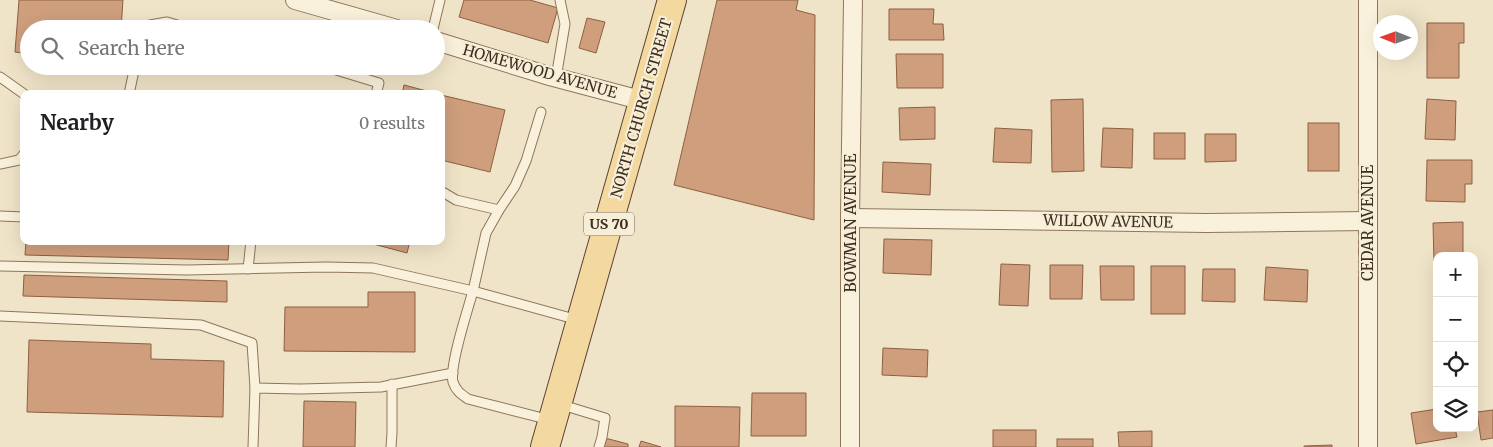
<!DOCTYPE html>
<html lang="en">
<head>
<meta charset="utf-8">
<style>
	body { margin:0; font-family:Merriweather,serif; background:#f2f2f2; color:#202124 }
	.controls { position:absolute; right:15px; bottom:15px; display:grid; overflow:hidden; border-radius:10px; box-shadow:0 5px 20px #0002 }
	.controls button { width:45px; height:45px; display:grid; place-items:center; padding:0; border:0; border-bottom:1px solid #e0e0e0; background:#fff; color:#202124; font:25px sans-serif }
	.compass { position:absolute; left:1373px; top:15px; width:45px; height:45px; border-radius:50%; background:#fff; box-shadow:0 5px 20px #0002; rotate:271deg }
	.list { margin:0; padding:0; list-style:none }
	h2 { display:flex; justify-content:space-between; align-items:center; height:65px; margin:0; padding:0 20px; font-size:21px }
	h2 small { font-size:16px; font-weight:400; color:#757577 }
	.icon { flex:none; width:28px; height:28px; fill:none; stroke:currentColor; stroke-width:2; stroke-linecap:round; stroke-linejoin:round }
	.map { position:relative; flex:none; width:1493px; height:447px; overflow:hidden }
	.search { position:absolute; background:#fff; box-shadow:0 5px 20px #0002; left:20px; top:20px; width:425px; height:55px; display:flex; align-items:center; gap:12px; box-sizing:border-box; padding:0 18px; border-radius:28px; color:#757577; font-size:19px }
	.panel { position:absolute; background:#fff; box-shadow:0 5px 20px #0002; left:20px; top:90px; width:425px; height:155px; border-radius:10px }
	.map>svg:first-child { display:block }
	.building { fill:#cf9f7d; stroke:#8d5f41 }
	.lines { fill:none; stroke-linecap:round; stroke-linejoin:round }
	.lane-casing { stroke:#8d765c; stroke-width:11 }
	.street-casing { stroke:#8d765c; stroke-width:20 }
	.primary-casing { stroke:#5b4430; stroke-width:30 }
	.lane { stroke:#faf1dc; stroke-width:9 }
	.street { stroke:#faf1dc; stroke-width:18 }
	.primary { stroke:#f3d9a0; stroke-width:28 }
	.labels { text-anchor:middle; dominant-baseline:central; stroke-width:4.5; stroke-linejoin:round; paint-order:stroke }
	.shield { fill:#f7eed8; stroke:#756857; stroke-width:1 }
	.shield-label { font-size:14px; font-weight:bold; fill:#3d2e20 }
	.street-label { font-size:15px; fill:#3d2e20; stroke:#f7eed8 }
</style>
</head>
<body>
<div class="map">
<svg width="1493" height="447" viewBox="0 0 1493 447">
	<rect width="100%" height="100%" fill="#f0e4c8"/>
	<g class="building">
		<path d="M19,0H123L121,29H29V54L15,52Z"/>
		<path d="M464,0H530L558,8L548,43L459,17Z"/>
		<path d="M717,0H798L796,10L815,15L814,220L674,185Z"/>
		<path d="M889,9H934L933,24H943L944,40H889Z"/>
		<path d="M587,18L605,22L596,53L579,48Z"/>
		<path d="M1427,23H1464V43H1459V78H1427Z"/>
		<path d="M896,54H943V88H897Z"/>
		<path d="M404,85L438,94H402Z"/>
		<path d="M441,95L505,110L490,172L441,160Z"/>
		<path d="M1083,99L1084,171L1052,172L1051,100Z"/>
		<path d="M1427,99L1456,101L1455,140L1425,139Z"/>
		<path d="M935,107V139L900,140L899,108Z"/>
		<rect x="1308" y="123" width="31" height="48"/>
		<path d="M995,128L1032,130L1031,163L993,162Z"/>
		<path d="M1103,128L1133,129L1132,168L1101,167Z"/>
		<rect x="1154" y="133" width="31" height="26"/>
		<path d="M1205,134H1236V161L1205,162Z"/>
		<path d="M1427,160H1472V184H1465V202L1426,201Z"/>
		<path d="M883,162L931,164L930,195L882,192Z"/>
		<path d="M1463,222V256H1437V262H1434L1433,223Z"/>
		<path d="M884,239L932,240L931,275L883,273Z"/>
		<path d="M26,241H229L228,260L25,255Z"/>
		<path d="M362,241H410L407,253Z"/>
		<path d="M1001,264L1030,265L1028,306L999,305Z"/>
		<path d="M1050,265H1083L1082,299H1050Z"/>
		<path d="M1100,266H1134V300H1101Z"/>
		<rect x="1151" y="266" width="34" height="48"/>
		<path d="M1266,267L1308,270L1307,302L1264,300Z"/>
		<path d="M1203,269H1235V302L1202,301Z"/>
		<path d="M24,275L227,281V302L23,296Z"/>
		<path d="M368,292H415V352L284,351L285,307H368Z"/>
		<path d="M29,340L151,344V359L224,361L223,417L27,412Z"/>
		<path d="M883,348L928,350L927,377L882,375Z"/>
		<path d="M752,393H806V436H751Z"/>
		<path d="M304,401L356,402L355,447H303Z"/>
		<path d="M675,406L740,407L739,447H675Z"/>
		<path d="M1437,409V428H1455L1457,437L1416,444L1411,413Z"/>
		<path d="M1493,410V438L1481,440L1477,412Z"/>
		<rect x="993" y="430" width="43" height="17"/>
		<path d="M1152,431V447H1119L1118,432Z"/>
		<path d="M605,438L628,444V447H603Z"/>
		<rect x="1057" y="439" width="36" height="8"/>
		<path d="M641,441L661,447H639Z"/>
		<path d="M1332,445V447H1304V446Z"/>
	</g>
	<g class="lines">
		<defs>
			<g id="lane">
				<path d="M147,29L150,25L167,22L191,29"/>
				<path d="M433,29L440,0"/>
				<path d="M323,66L379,83L376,94"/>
				<path d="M0,77L24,94"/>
				<path d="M556,78L565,24L560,0"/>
				<path d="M129,94L135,66"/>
				<path d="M0,164L19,160L24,154"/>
				<path d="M441,191L456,200L499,210"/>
				<path d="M0,216L24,217"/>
				<path d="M0,266L187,270L326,267L373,268L473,291L486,233L499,210L515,186L526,161L541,112"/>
				<path d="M248,269L251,241"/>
				<path d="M0,316L201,325L252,343L255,388"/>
				<path d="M559,404L605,418L602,437L599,447"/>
				<path d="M550,420L468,399C461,394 456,391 453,382C449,366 468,309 473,291L578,320"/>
				<path d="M253,447L255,388L300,389L381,387L453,373"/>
				<path d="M391,447L392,433V384"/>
			</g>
			<g id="street">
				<path d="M295,0L397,29"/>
				<path d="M436,41L546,75L644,101"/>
				<path d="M850,218L1206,223L1367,221"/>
				<path d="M850,447V218L853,0"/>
				<path d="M1368,447V0"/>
			</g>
			<path id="primary" d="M545,447L672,0"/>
		</defs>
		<use href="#lane" class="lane-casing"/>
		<use href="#street" class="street-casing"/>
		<use href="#primary" class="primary-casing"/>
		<use href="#lane" class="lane"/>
		<use href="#street" class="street"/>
		<use href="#primary" class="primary"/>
	</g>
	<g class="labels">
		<rect class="shield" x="584" y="212.5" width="50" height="23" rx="4"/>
		<g class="shield-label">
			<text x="609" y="224">US 70</text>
		</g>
		<g class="street-label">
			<text transform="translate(540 71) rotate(16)">HOMEWOOD AVENUE</text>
			<text transform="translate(641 108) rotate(-74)">NORTH CHURCH STREET</text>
			<text transform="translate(1108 221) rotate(1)">WILLOW AVENUE</text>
			<text transform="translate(850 223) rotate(-90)">BOWMAN AVENUE</text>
			<text transform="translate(1367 223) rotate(-90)">CEDAR AVENUE</text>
		</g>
	</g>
</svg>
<div class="controls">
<button>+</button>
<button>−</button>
<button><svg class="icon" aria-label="locate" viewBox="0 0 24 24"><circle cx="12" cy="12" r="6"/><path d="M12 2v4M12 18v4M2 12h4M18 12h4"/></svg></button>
<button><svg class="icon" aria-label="layers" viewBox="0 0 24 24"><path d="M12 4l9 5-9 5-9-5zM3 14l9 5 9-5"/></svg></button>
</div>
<svg class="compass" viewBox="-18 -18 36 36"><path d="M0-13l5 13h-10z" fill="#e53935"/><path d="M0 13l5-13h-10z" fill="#757577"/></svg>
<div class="search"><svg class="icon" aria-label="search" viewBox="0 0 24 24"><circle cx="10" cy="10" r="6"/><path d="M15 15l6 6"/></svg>Search here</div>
<section class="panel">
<h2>Nearby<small>0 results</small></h2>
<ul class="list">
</ul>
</section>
</div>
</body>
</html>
